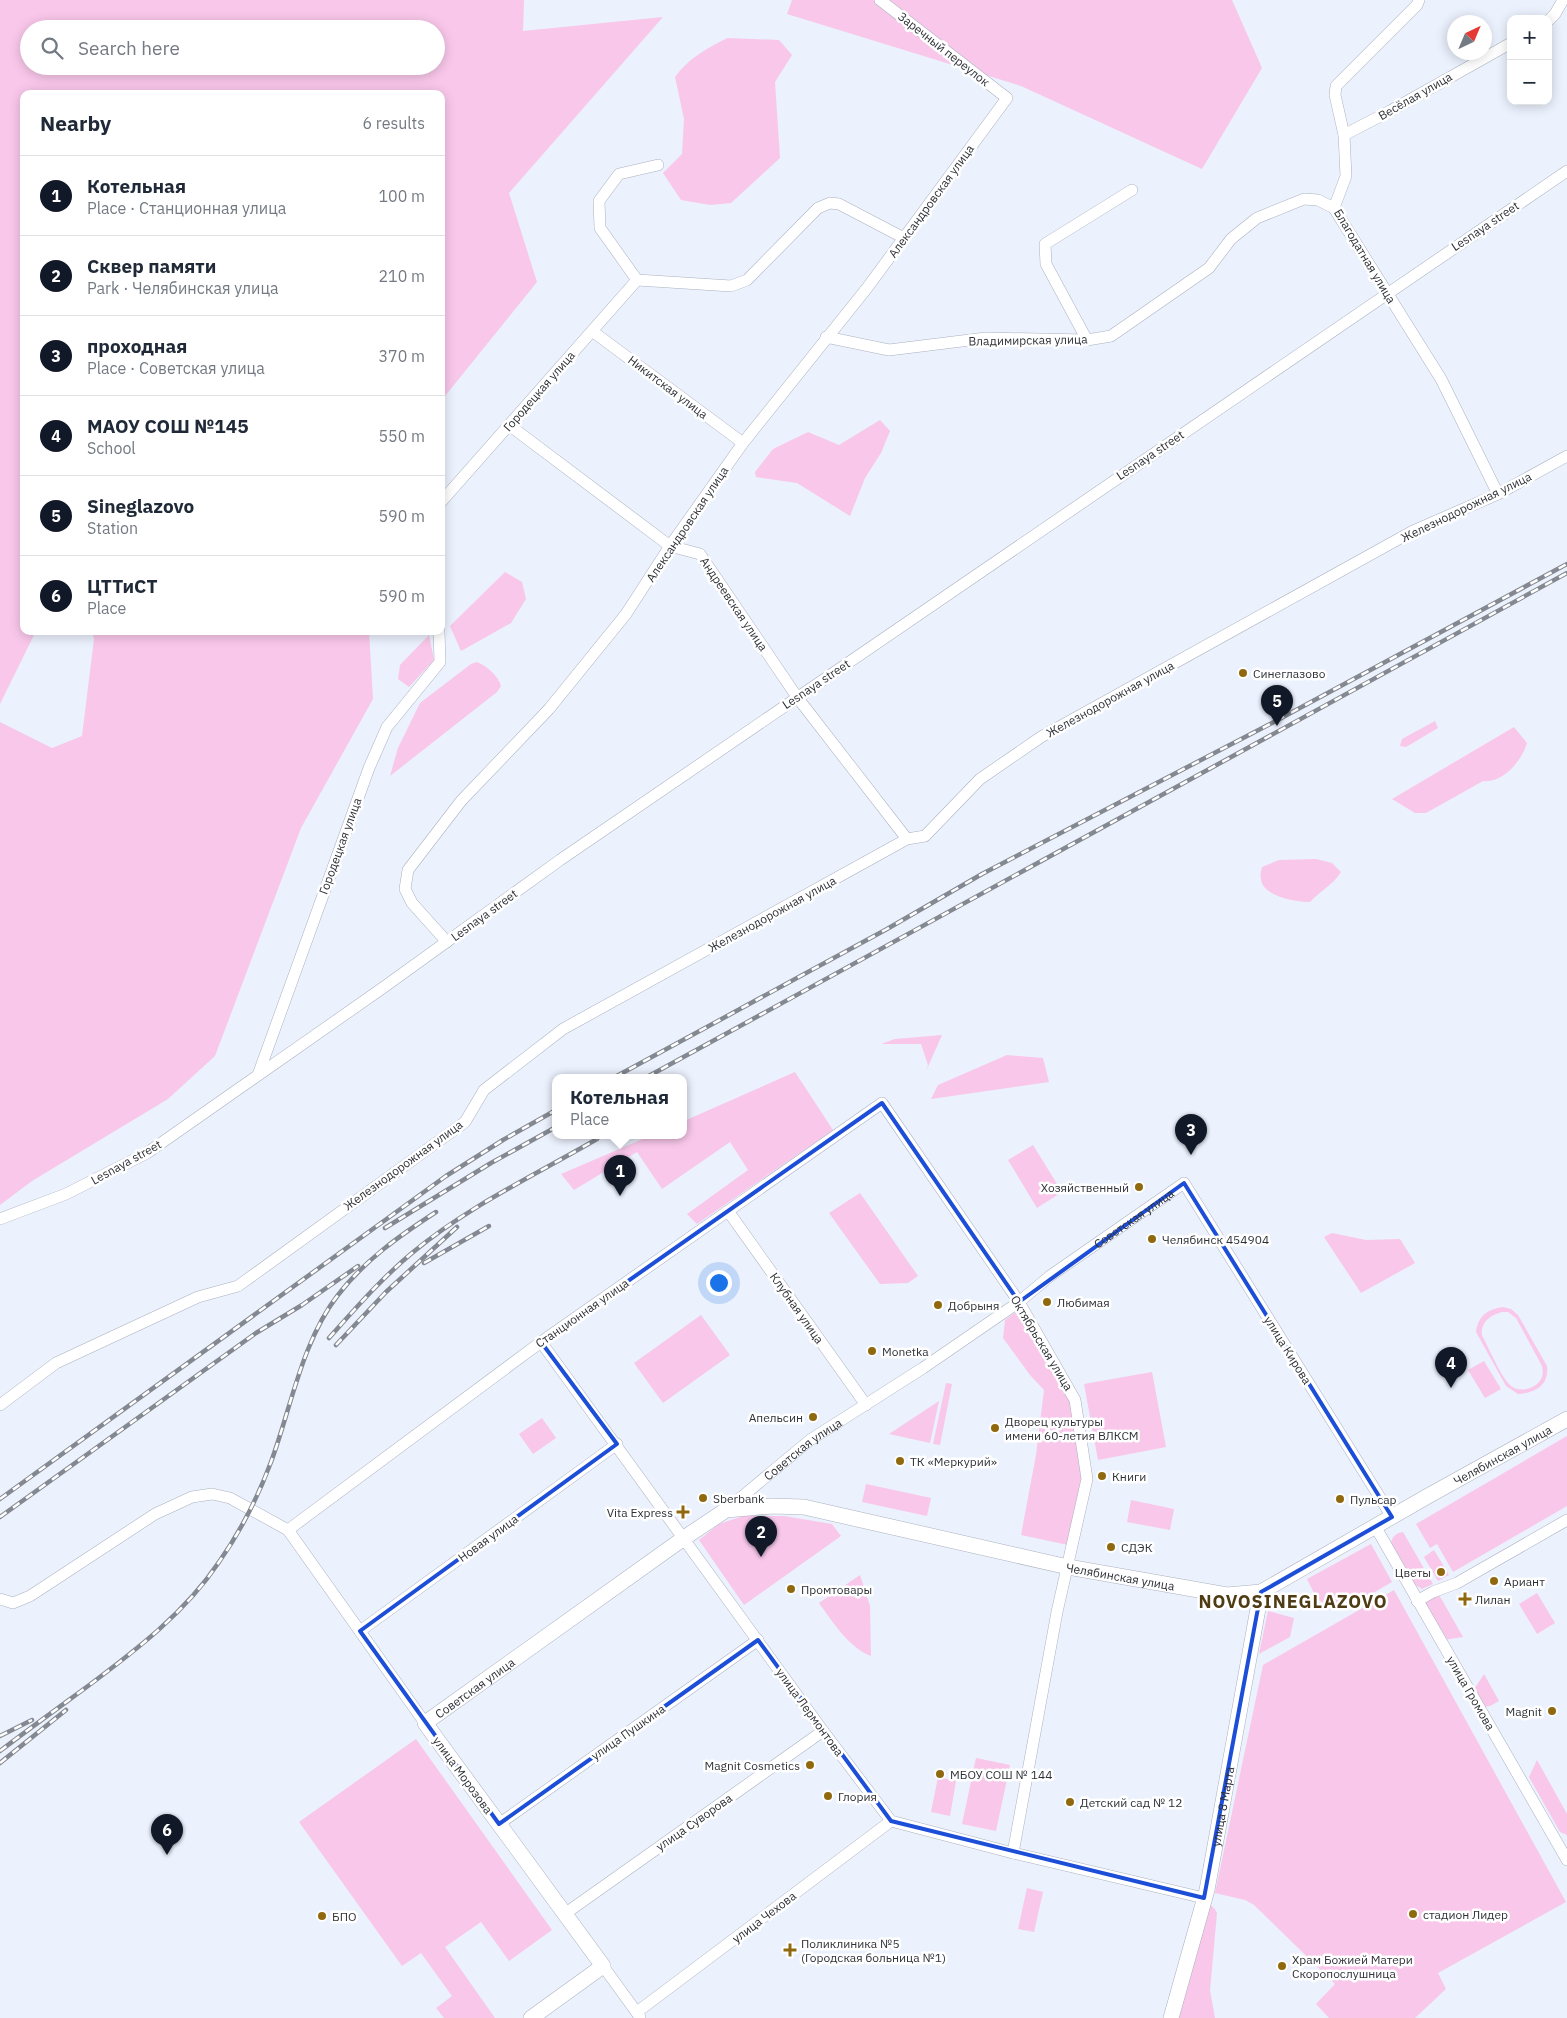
<!DOCTYPE html>
<html lang="en">
<head>
<meta charset="utf-8">
<style>
	body { margin:0; font-family:"IBM Plex Sans",sans-serif; background:#f2f2f3; color:#1f2937 }
	.controls { position:absolute; right:15px; top:15px; display:grid; overflow:hidden; border-radius:10px; box-shadow:0 2px 12px #0003 }
	.controls button { width:45px; height:45px; display:grid; place-items:center; padding:0; border:0; border-bottom:1px solid #e0e1e3; background:#fff; color:#1f2937; font:25px sans-serif }
	.compass { position:absolute; left:1447px; top:15px; width:45px; height:45px; border-radius:50%; background:#fff; box-shadow:0 2px 12px #0003; rotate:44deg }
	.you { position:absolute; left:718px; top:1282px; width:18px; height:18px; margin:-12px; border:4px solid #fff; border-radius:50%; background:#1a73e8; box-shadow:0 0 0 8px #1a73e833 }
	.badge { display:grid; place-items:center; width:32px; height:32px; border-radius:50%; background:#111827; color:#fff; font-size:16px; font-weight:700 }
	.pin { position:absolute; translate:-50% -41px; filter:drop-shadow(0 1px 2px #0008) }
	.pin::after { content:''; position:absolute; top:26px; width:18px; height:15px; background:inherit; clip-path:polygon(0 0,100% 0,50% 100%) }
	.popup { position:absolute; left:552px; top:1074px; width:135px; height:65px; box-sizing:border-box; display:grid; place-content:center; border-radius:10px; background:#fff; filter:drop-shadow(0 1px 4px #0005); font-size:16px; white-space:nowrap; color:#747a83 }
	.popup b { font-size:19px; color:#1f2937 }
	.popup::after { content:''; position:absolute; left:50%; top:100%; margin-left:-10px; border:10px solid transparent; border-top-color:#fff }
	.list { margin:0; padding:0; list-style:none }
	h2 { display:flex; justify-content:space-between; align-items:center; height:65px; margin:0; padding:0 20px; font-size:21px }
	h2 small { font-size:16px; font-weight:400; color:#747a83 }
	.list li { display:grid; grid-template-columns:32px 1fr auto; gap:15px; align-items:center; box-sizing:border-box; height:80px; padding:0 20px; border-top:1px solid #e0e1e3 }
	.list b { display:block; font-size:19px; white-space:nowrap }
	.list p { margin:0; font-size:16px; white-space:nowrap; color:#747a83 }
	.list em { font-size:16px; font-style:normal; color:#747a83 }
	.icon { flex:none; width:28px; height:28px; fill:none; stroke:currentColor; stroke-width:2; stroke-linecap:round; stroke-linejoin:round }
	.map { position:relative; flex:none; width:1567px; height:2018px; overflow:hidden }
	.search { position:absolute; background:#fff; box-shadow:0 2px 12px #0003; left:20px; top:20px; width:425px; height:55px; display:flex; align-items:center; gap:12px; box-sizing:border-box; padding:0 18px; border-radius:28px; color:#747a83; font-size:19px }
	.panel { position:absolute; background:#fff; box-shadow:0 2px 12px #0003; left:20px; top:90px; width:425px; height:545px; border-radius:10px }
	.map>svg:first-child { display:block }
	.green { fill:#f9c7ea; fill-rule:evenodd }
	.lines { fill:none; stroke-linecap:round; stroke-linejoin:round }
	.street-casing { stroke:#abb1bf; stroke-width:12 }
	.secondary-casing { stroke:#abb1bf; stroke-width:16 }
	.street { stroke:#fff; stroke-width:11 }
	.secondary { stroke:#fff; stroke-width:15 }
	.rail-casing { stroke:#848890; stroke-width:4.5 }
	.rail { stroke:#fff; stroke-width:2.5; stroke-dasharray:8; stroke-linecap:butt }
	.marked { fill:none; stroke:#1d4ed8; stroke-width:4; stroke-linejoin:round }
	.poi-dot { fill:#90690f; stroke:#fff; stroke-width:2 }
	.labels { text-anchor:middle; dominant-baseline:central; stroke-width:5; stroke-linejoin:round; paint-order:stroke }
	.street-label { font-size:12px; fill:#2f3137; stroke:#fff }
	.poi-label { font-size:12px; fill:#2f3137; stroke:#fff; text-anchor:start }
	.district-label { font-size:18px; font-weight:bold; letter-spacing:1px; fill:#4f3c15; stroke:#fff }
</style>
</head>
<body>
<div class="map">
<svg width="1567" height="2018" viewBox="0 0 1567 2018">
	<rect width="100%" height="100%" fill="#ebf1fd"/>
	<g class="green">
		<path d="M0,0H524L523,31L663,17L509,193L537,282L441,401V94H24V631H36L0,704ZM29,29H436V66H29Z"/>
		<path d="M792,0H1232L1262,68L1202,169L1021,86L787,14Z"/>
		<path d="M727,38L779,40L792,55L775,82L780,158L731,203L710,205L681,200L663,173L682,154L684,119L675,77C690,57 705,50 727,38Z"/>
		<path d="M880,420L890,431L881,453L865,478L850,516L797,483L756,477L755,472L773,449L808,432L839,445Z"/>
		<path d="M505,572L522,582L526,599L511,623L461,651L450,626Z"/>
		<path d="M92,631H369L373,699L301,828L215,1056L168,1099L32,1181L0,1205V722L52,748L82,736L94,639Z"/>
		<path d="M429,635L434,660L409,687L398,679L400,665Z"/>
		<path d="M477,662C487,666 498,676 501,686L497,692L390,776L398,748L420,703L471,664Z"/>
		<path d="M1435,721L1438,728L1406,747L1400,746L1402,739Z"/>
		<path d="M1514,727L1527,743C1521,762 1503,783 1483,781L1426,813H1415L1392,799Z"/>
		<path d="M1316,859L1332,863L1341,872C1333,885 1320,891 1310,902C1296,902 1262,896 1261,879C1260,875 1261,871 1262,867L1279,860Z"/>
		<path d="M942,1035L926,1071L928,1065L921,1044H881L895,1039Z"/>
		<path d="M1007,1055L1043,1058L1049,1082L931,1099L938,1085Z"/>
		<path d="M795,1072L833,1130L697,1224L687,1214L748,1170L730,1142L662,1189L637,1152L574,1190L561,1174L652,1135H684V1121Z"/>
		<path d="M1033,1145L1062,1192L1037,1208L1008,1160Z"/>
		<path d="M860,1193L918,1276L908,1283L880,1284L829,1213Z"/>
		<path d="M1332,1233L1366,1240L1400,1239L1415,1263L1361,1293L1324,1237Z"/>
		<path d="M1503,1307L1511,1309L1518,1315L1547,1366C1549,1385 1536,1393 1518,1394L1506,1386L1476,1332C1478,1316 1488,1309 1503,1307ZM1502,1312H1508L1516,1318L1542,1366C1544,1375 1542,1381 1534,1386C1526,1391 1515,1391 1509,1384C1501,1376 1488,1347 1482,1335C1480,1323 1490,1315 1502,1312Z"/>
		<path d="M1017,1311L1070,1402L1082,1478L1068,1545L1021,1535L1036,1455L1044,1390L1030,1375L1003,1338L1005,1320Z"/>
		<path d="M701,1315L730,1355L663,1403L634,1363Z"/>
		<path d="M1484,1361L1501,1389L1485,1398L1468,1370Z"/>
		<path d="M1152,1372L1166,1447L1098,1460L1084,1384Z"/>
		<path d="M946,1383L952,1384L940,1445L933,1444Z"/>
		<path d="M939,1401L930,1443L889,1434Z"/>
		<path d="M542,1418L556,1438L533,1454L519,1434Z"/>
		<path d="M1567,1436V1506L1453,1572L1437,1544L1430,1548L1416,1524Z"/>
		<path d="M866,1484L931,1498L927,1516L862,1502Z"/>
		<path d="M1131,1500L1174,1509L1170,1530L1127,1522Z"/>
		<path d="M743,1516H784L832,1524L841,1536L744,1605L699,1540L719,1524Z"/>
		<path d="M1403,1532L1433,1584L1422,1589L1414,1584L1391,1543C1392,1537 1396,1533 1403,1532Z"/>
		<path d="M1371,1544L1392,1582L1366,1597L1331,1607L1317,1599L1307,1579Z"/>
		<path d="M1434,1550L1449,1575L1438,1581L1424,1557Z"/>
		<path d="M860,1575L870,1606L871,1656C848,1647 833,1622 819,1603Z"/>
		<path d="M1394,1590L1566,1902L1438,1973L1446,1989L1415,2018H1329L1316,2004L1335,1984L1254,1905L1245,1900L1215,1893L1263,1665Z"/>
		<path d="M1438,1593L1463,1637L1444,1640L1425,1607L1426,1602Z"/>
		<path d="M1537,1593L1555,1623L1537,1634L1519,1604Z"/>
		<path d="M1268,1611L1294,1618L1290,1637L1259,1654Z"/>
		<path d="M1484,1674L1499,1701L1490,1706L1483,1707L1473,1691Z"/>
		<path d="M416,1739L552,1930L509,1961L481,1922L445,1947L495,2018H444L436,2008L452,1996L421,1953L402,1966L299,1822Z"/>
		<path d="M976,1758L1010,1765L996,1831L962,1824Z"/>
		<path d="M1537,1760L1567,1814V1835L1560,1832L1529,1777Z"/>
		<path d="M938,1777L956,1781L950,1816L931,1812Z"/>
		<path d="M1027,1888L1043,1892L1034,1932L1018,1929Z"/>
		<path d="M1210,1905L1214,1908L1217,1913L1210,1990L1215,2018H1173Z"/>
	</g>
	<g class="lines">
		<defs>
			<g id="street">
				<path d="M1419,0L1417,5L1336,86L1335,95L1344,135L1346,176L1334,208L1441,379L1498,494"/>
				<path d="M1548,21L1555,14L1563,0"/>
				<path d="M1344,135L1390,111L1511,43"/>
				<path d="M637,280L731,286L747,280L818,208L830,203L839,204L904,238"/>
				<path d="M637,280L600,228L599,201L619,174L658,165"/>
				<path d="M592,331L743,443"/>
				<path d="M826,337L889,350L986,338L1087,340L1111,336L1209,268L1231,239L1257,218L1304,199L1318,200L1334,208"/>
				<path d="M1087,340L1046,264L1045,244L1132,190"/>
				<path d="M509,425L670,546L700,554L797,697L907,839"/>
				<path d="M441,502L637,280"/>
				<path d="M447,942L412,903L405,889L408,870L461,801L549,709L626,614L670,546L743,443L867,288L1007,98L880,0"/>
				<path d="M258,1075L369,768L387,727L440,662L439,631"/>
				<path d="M728,1211L866,1405"/>
				<path d="M0,1219L66,1194L147,1153L384,987L560,860L1567,171"/>
				<path d="M541,1342L823,1731L891,1821L1013,1853L1204,1898"/>
				<path d="M0,1405L56,1363L198,1297L238,1286L465,1122L484,1090L563,1029L907,839L925,836L980,779L1041,737L1413,531L1498,494L1567,456"/>
				<path id="s1" d="M726,1510L810,1440L923,1368L1019,1302L1050,1276L1184,1183L1392,1517"/>
				<path d="M1375,1526L1567,1860"/>
				<path d="M288,1530L541,1342L882,1103L1019,1302L1075,1400L1087,1479L1057,1612L1013,1853"/>
				<path d="M0,1599L13,1603L30,1596L155,1514L192,1497L212,1494L230,1498L288,1530L425,1723"/>
				<path d="M1417,1601L1433,1592L1457,1583L1567,1520"/>
				<path d="M360,1631L617,1444"/>
				<path d="M499,1824L758,1640"/>
				<path d="M566,1913L823,1731"/>
				<path d="M603,1966L640,2017"/>
				<path d="M637,2012L891,1821"/>
			</g>
			<g id="secondary">
				<path id="s2" d="M531,2018L603,1966L425,1723L684,1538L726,1510L772,1506L804,1507L1068,1567L1227,1595L1261,1592L1428,1496L1567,1419"/>
				<path id="s3" d="M1171,2018L1207,1890L1261,1592"/>
			</g>
		</defs>
		<use href="#street" class="street-casing"/>
		<use href="#secondary" class="secondary-casing"/>
		<use href="#street" class="street"/>
		<use href="#secondary" class="secondary"/>
		<defs>
			<g id="rail">
				<path d="M615,1077L887,929L982,874L1272,723L1567,564"/>
				<path d="M647,1077L1567,573"/>
				<path d="M385,1228L491,1163L556,1127"/>
				<path d="M424,1263L489,1226"/>
				<path d="M329,1338C355,1309 381,1279 412,1253C467,1207 535,1175 597,1139"/>
				<path d="M336,1345L386,1292L457,1227"/>
				<path d="M0,1499L446,1176L503,1140L556,1110"/>
				<path d="M0,1517L256,1333L302,1305L358,1266"/>
				<path d="M0,1736L32,1720"/>
				<path d="M0,1751C29,1729 58,1708 88,1686C136,1650 185,1613 219,1562C240,1532 258,1497 271,1462C291,1408 302,1341 338,1295C365,1260 399,1236 436,1212"/>
				<path d="M0,1763L66,1710"/>
			</g>
		</defs>
		<use href="#rail" class="rail-casing"/>
		<use href="#rail" class="rail"/>
	</g>
	<path class="marked" d="M882,1103L1019,1302L1184,1183L1392,1517L1261,1592L1204,1898L891,1821L758,1640L499,1824L360,1631L617,1444L541,1342Z"/>
	<g class="poi-dot">
		<circle cx="1243" cy="673" r="5"/>
		<circle cx="1139" cy="1187" r="5"/>
		<circle cx="1152" cy="1239" r="5"/>
		<circle cx="1047" cy="1302" r="5"/>
		<circle cx="938" cy="1305" r="5"/>
		<circle cx="872" cy="1351" r="5"/>
		<circle cx="813" cy="1417" r="5"/>
		<circle cx="995" cy="1428" r="5"/>
		<circle cx="900" cy="1461" r="5"/>
		<circle cx="1102" cy="1476" r="5"/>
		<circle cx="703" cy="1498" r="5"/>
		<circle cx="1340" cy="1499" r="5"/>
		<path d="M680.5 1504.5h5v5h5v5h-5v5h-5v-5h-5v-5h5z"/>
		<circle cx="1111" cy="1547" r="5"/>
		<circle cx="1441" cy="1572" r="5"/>
		<circle cx="1494" cy="1581" r="5"/>
		<circle cx="791" cy="1589" r="5"/>
		<path d="M1462.5 1591.5h5v5h5v5h-5v5h-5v-5h-5v-5h5z"/>
		<circle cx="1552" cy="1711" r="5"/>
		<circle cx="810" cy="1765" r="5"/>
		<circle cx="940" cy="1774" r="5"/>
		<circle cx="828" cy="1796" r="5"/>
		<circle cx="1070" cy="1802" r="5"/>
		<circle cx="1413" cy="1914" r="5"/>
		<circle cx="322" cy="1916" r="5"/>
		<path d="M787.5 1942.5h5v5h5v5h-5v5h-5v-5h-5v-5h5z"/>
		<circle cx="1282" cy="1966" r="5"/>
	</g>
	<g class="labels">
		<g class="street-label">
			<text transform="translate(944 49) rotate(38)">Заречный переулок</text>
			<text transform="translate(1415 96) rotate(-30)">Весёлая улица</text>
			<text transform="translate(931 201) rotate(-54)">Александровская улица</text>
			<text transform="translate(1485 226) rotate(-34)">Lesnaya street</text>
			<text transform="translate(1365 256) rotate(59)">Благодатная улица</text>
			<text transform="translate(1028 340) rotate(-1)">Владимирская улица</text>
			<text transform="translate(668 387) rotate(37)">Никитская улица</text>
			<text transform="translate(539 391) rotate(-49)">Городецкая улица</text>
			<text transform="translate(1150 455) rotate(-34)">Lesnaya street</text>
			<text transform="translate(1466 507) rotate(-26)">Железнодорожная улица</text>
			<text transform="translate(687 524) rotate(-56)">Александровская улица</text>
			<text transform="translate(734 604) rotate(56)">Андреевская улица</text>
			<text transform="translate(816 684) rotate(-34)">Lesnaya street</text>
			<text transform="translate(1110 699) rotate(-29)">Железнодорожная улица</text>
			<text transform="translate(340 846) rotate(-70)">Городецкая улица</text>
			<text transform="translate(772 914) rotate(-29)">Железнодорожная улица</text>
			<text transform="translate(484 915) rotate(-36)">Lesnaya street</text>
			<text transform="translate(126 1162) rotate(-29)">Lesnaya street</text>
			<text transform="translate(403 1165) rotate(-36)">Железнодорожная улица</text>
			<text stroke="none"><textPath href="#s1" startOffset="502">Советская улица</textPath></text>
			<text transform="translate(797 1308) rotate(55)">Клубная улица</text>
			<text transform="translate(582 1313) rotate(-35)">Станционная улица</text>
			<text transform="translate(1042 1343) rotate(59)">Октябрьская улица</text>
			<text transform="translate(1288 1350) rotate(58)">улица Кирова</text>
			<text stroke="none"><textPath href="#s1" startOffset="98">Советская улица</textPath></text>
			<text stroke="none"><textPath href="#s2" startOffset="1581">Челябинская улица</textPath></text>
			<text transform="translate(488 1538) rotate(-36)">Новая улица</text>
			<text stroke="none"><textPath href="#s2" startOffset="1161">Челябинская улица</textPath></text>
			<text stroke="none"><textPath href="#s2" startOffset="451">Советская улица</textPath></text>
			<text transform="translate(1471 1693) rotate(60)">улица Громова</text>
			<text transform="translate(810 1712) rotate(54)">улица Лермонтова</text>
			<text transform="translate(628 1732) rotate(-35)">улица Пушкина</text>
			<text transform="translate(463 1775) rotate(54)">улица Морозова</text>
			<text stroke="none"><textPath href="#s3" startOffset="218">улица 8 Марта</textPath></text>
			<text transform="translate(694 1822) rotate(-35)">улица Суворова</text>
			<text transform="translate(764 1917) rotate(-37)">улица Чехова</text>
		</g>
		<g class="poi-label">
			<text x="1253" y="673">Синеглазово</text>
			<text x="1129" y="1187" text-anchor="end">Хозяйственный</text>
			<text x="1162" y="1239">Челябинск 454904</text>
			<text x="1057" y="1302">Любимая</text>
			<text x="948" y="1305">Добрыня</text>
			<text x="882" y="1351">Monetka</text>
			<text x="803" y="1417" text-anchor="end">Апельсин</text>
			<text x="1005" y="1421">Дворец культуры<tspan x="1005" dy="14">имени 60-летия ВЛКСМ</tspan></text>
			<text x="910" y="1461">ТК «Меркурий»</text>
			<text x="1112" y="1476">Книги</text>
			<text x="713" y="1498">Sberbank</text>
			<text x="1350" y="1499">Пульсар</text>
			<text x="673" y="1512" text-anchor="end">Vita Express</text>
			<text x="1121" y="1547">СДЭК</text>
			<text x="1431" y="1572" text-anchor="end">Цветы</text>
			<text x="1504" y="1581">Ариант</text>
			<text x="801" y="1589">Промтовары</text>
			<text x="1475" y="1599">Лилан</text>
			<text x="1542" y="1711" text-anchor="end">Magnit</text>
			<text x="800" y="1765" text-anchor="end">Magnit Cosmetics</text>
			<text x="950" y="1774">МБОУ СОШ № 144</text>
			<text x="838" y="1796">Глория</text>
			<text x="1080" y="1802">Детский сад № 12</text>
			<text x="1423" y="1914">стадион Лидер</text>
			<text x="332" y="1916">БПО</text>
			<text x="801" y="1943">Поликлиника №5<tspan x="801" dy="14">(Городская больница №1)</tspan></text>
			<text x="1292" y="1959">Храм Божией Матери<tspan x="1292" dy="14">Скоропослушница</tspan></text>
		</g>
		<g class="district-label">
			<text x="1293" y="1601">NOVOSINEGLAZOVO</text>
		</g>
	</g>
</svg>
<div class="controls">
<button>+</button>
<button>−</button>
</div>
<svg class="compass" viewBox="-18 -18 36 36"><path d="M0-13l5 13h-10z" fill="#e53935"/><path d="M0 13l5-13h-10z" fill="#747a83"/></svg>
<div class="you"></div>
<div class="pin badge" style="left:620px;top:1196px">1</div>
<div class="popup"><b>Котельная</b>Place</div>
<div class="pin badge" style="left:761px;top:1557px">2</div>
<div class="pin badge" style="left:1191px;top:1155px">3</div>
<div class="pin badge" style="left:1451px;top:1388px">4</div>
<div class="pin badge" style="left:1277px;top:726px">5</div>
<div class="pin badge" style="left:167px;top:1855px">6</div>
<div class="search"><svg class="icon" aria-label="search" viewBox="0 0 24 24"><circle cx="10" cy="10" r="6"/><path d="M15 15l6 6"/></svg>Search here</div>
<section class="panel">
<h2>Nearby<small>6 results</small></h2>
<ul class="list">
<li><span class="badge">1</span><div><b>Котельная</b><p>Place · Станционная улица</p></div><em>100 m</em></li>
<li><span class="badge">2</span><div><b>Сквер памяти</b><p>Park · Челябинская улица</p></div><em>210 m</em></li>
<li><span class="badge">3</span><div><b>проходная</b><p>Place · Советская улица</p></div><em>370 m</em></li>
<li><span class="badge">4</span><div><b>МАОУ СОШ №145</b><p>School</p></div><em>550 m</em></li>
<li><span class="badge">5</span><div><b>Sineglazovo</b><p>Station</p></div><em>590 m</em></li>
<li><span class="badge">6</span><div><b>ЦТТиСТ</b><p>Place</p></div><em>590 m</em></li>
</ul>
</section>
</div>
</body>
</html>
